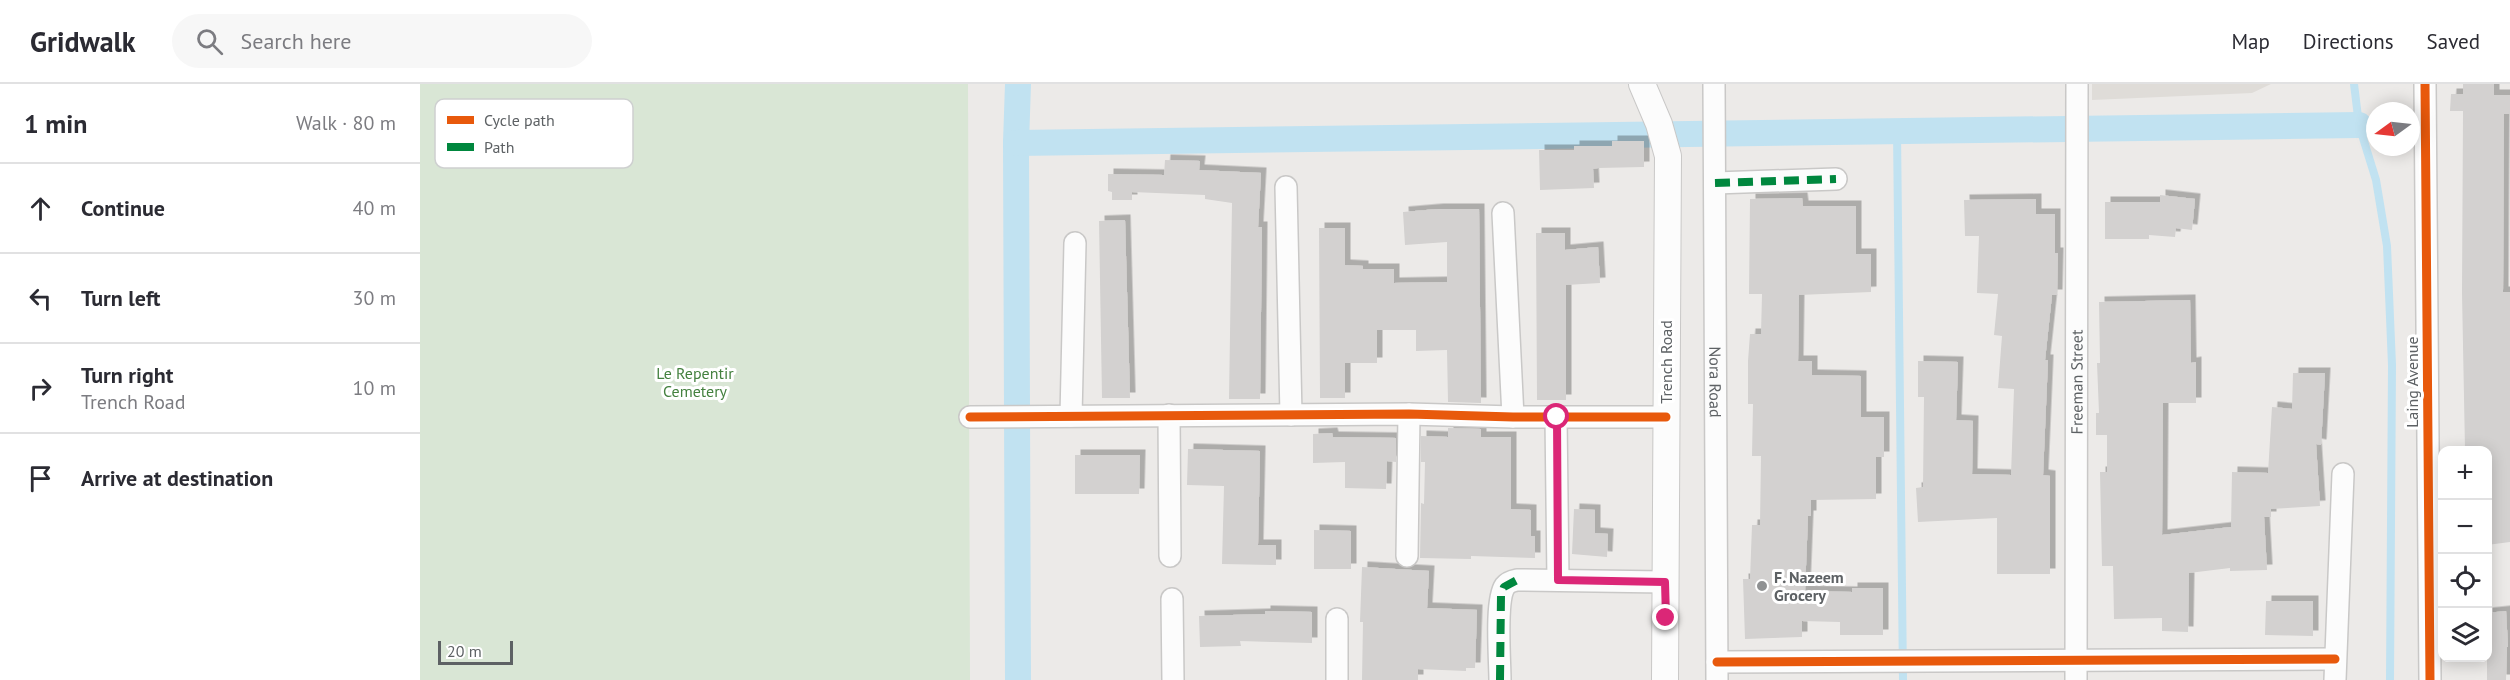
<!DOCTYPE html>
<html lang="en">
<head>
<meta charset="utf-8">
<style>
	body { margin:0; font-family:"PT Sans",sans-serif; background:#f7f7f7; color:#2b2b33 }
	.controls { position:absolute; right:18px; bottom:18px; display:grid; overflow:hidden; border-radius:12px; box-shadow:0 3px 15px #0003 }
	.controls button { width:54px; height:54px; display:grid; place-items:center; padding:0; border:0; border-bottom:2px solid #e1e1e2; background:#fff; color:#2b2b33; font:30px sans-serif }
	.compass { position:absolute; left:1946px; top:18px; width:54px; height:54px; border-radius:50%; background:#fff; box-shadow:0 3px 15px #0003; rotate:255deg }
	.scale { position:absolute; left:18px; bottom:15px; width:75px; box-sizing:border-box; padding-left:6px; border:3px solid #5d6164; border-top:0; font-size:16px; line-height:21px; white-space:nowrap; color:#5d6164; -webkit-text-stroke:4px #fff; paint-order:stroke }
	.stop { position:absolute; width:18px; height:18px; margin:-14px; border:4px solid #db2777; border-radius:50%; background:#fff }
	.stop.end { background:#db2777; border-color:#fff; box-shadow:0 2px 6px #0008 }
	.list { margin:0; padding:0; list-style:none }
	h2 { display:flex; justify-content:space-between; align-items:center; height:78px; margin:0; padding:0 24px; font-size:26px }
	h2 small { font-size:20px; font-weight:400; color:#7c7c81 }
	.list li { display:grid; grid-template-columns:39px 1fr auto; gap:18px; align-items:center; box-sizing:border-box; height:90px; padding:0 24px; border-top:2px solid #e1e1e2 }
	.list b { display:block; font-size:22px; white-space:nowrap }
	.list p { margin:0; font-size:20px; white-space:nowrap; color:#7c7c81 }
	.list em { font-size:20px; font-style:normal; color:#7c7c81 }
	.icon { flex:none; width:33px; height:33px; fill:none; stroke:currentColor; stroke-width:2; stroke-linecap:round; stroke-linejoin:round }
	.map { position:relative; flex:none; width:2090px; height:596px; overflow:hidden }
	header { display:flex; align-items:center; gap:36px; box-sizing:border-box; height:84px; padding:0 30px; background:#fff; border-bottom:2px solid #e1e1e2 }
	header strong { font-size:28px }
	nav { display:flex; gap:33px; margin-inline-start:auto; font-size:21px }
	.search { width:420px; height:54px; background:#f7f7f7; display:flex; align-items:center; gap:15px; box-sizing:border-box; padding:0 21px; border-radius:33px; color:#7c7c81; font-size:22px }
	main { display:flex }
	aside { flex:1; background:#fff }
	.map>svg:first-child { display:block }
	.education { fill:#dfdcd8 }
	.green { fill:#d9e6d5 }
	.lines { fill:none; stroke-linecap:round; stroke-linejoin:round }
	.stream { stroke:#c1e2f1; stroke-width:8 }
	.canal { stroke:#c1e2f1; stroke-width:26 }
	.building { fill:#d3d1d0; filter:url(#shadow) }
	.minor-casing { stroke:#c9c8c7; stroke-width:24 }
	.tertiary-casing { stroke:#c9c8c7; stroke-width:28 }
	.minor { stroke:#fcfcfc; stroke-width:21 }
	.tertiary { stroke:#fcfcfc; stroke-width:26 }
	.quiet { stroke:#00873e; stroke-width:8; stroke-dasharray:15 8; stroke-linecap:butt }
	.cycleway-casing { stroke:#fff; stroke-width:13 }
	.cycleway { stroke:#e8590c; stroke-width:9 }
	.route { stroke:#db2777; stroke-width:8 }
	.poi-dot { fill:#8f9192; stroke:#fff; stroke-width:2 }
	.labels { text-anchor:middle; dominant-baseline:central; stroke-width:6; stroke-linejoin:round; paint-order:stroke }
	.street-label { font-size:16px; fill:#5d6164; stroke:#fff }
	.park-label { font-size:16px; fill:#44813f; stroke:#fff }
	.poi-label { font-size:16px; font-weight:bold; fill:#5d6164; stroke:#fff; text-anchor:start }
	.key { fill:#fff; stroke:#ced0d0; stroke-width:1.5 }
	.key-label { font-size:16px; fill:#5d6164 }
</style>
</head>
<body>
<header>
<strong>Gridwalk</strong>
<div class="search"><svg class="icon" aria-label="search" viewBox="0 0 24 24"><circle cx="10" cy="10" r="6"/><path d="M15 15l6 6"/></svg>Search here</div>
<nav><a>Map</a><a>Directions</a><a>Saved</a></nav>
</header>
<main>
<aside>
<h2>1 min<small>Walk · 80 m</small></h2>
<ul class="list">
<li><svg class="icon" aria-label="ahead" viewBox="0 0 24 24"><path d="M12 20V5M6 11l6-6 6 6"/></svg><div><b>Continue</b></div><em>40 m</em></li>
<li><svg class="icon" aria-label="left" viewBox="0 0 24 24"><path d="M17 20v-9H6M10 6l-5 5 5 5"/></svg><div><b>Turn left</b></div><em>30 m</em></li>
<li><svg class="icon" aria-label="right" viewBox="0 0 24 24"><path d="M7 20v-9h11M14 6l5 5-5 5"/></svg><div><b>Turn right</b><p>Trench Road</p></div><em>10 m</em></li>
<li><svg class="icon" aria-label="arrive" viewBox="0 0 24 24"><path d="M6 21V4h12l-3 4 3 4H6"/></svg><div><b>Arrive at destination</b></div></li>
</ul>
</aside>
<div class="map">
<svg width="2090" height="596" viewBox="0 0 2090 596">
	<defs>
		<filter id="shadow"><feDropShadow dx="5.5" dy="-5.5" stdDeviation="0" flood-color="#0004"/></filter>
	</defs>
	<rect width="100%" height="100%" fill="#eceae8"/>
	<path class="education" d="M1672,0H1851L1832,9L1672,16Z"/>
	<path class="green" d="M0,0H548L550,596H0Z"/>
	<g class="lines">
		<g class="stream">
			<path d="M1934,0L1939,41L1956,96L1967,162L1972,281L1970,596"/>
			<path d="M1477,47L1483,596"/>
		</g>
		<g class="canal">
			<path d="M598,0L596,59L598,596"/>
			<path d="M596,59L1939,41"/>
		</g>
	</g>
	<g class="building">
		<path d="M2043,0H2074V11H2090V30H2084L2083,208H2090V458L2067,461V366H2045L2042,209L2043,27H2030L2031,10H2043Z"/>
		<path d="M1192,57H1224V83L1178,84L1173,85L1174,104L1120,106L1119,66H1154V62H1192Z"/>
		<path d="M745,76L780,77L779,86L841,89L838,143H842L840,315H809L812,119L785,115V111L712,108V116H692V108L688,107V90L744,91Z"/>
		<path d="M1740,111L1775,115L1772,146L1756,144L1755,153L1729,151V155H1685V118H1740Z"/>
		<path d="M1382,114L1383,122H1436V170H1451V208L1379,211L1378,277H1392V291L1441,292V333H1464V373H1456V415L1391,416V432H1388L1385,507L1432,508V504H1463V551H1420V538L1382,537V553L1325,555L1323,495H1330L1332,441H1340L1341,372H1332L1333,320H1328V277L1330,250H1341L1342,210H1329L1330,115Z"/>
		<path d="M1616,115V130H1635V169H1638L1637,211H1632L1625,276H1628L1623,391L1630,392V490H1577V434L1498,438L1496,404L1503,403L1504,313H1498V277L1538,278L1536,336L1553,337L1552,390L1591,391L1594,305L1578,304L1582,252L1574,251L1578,210L1557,209L1559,152H1545L1544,116Z"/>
		<path d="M1018,125H1059L1061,319L1028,318L1027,266L996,267V246H957V279H925V314H900L899,144H925V181L943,182V185H974V199L1027,198V158L985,161L983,128Z"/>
		<path d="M705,136L710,314H682L679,137Z"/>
		<path d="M1116,149H1145V166L1178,163L1180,199L1146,201V316H1117Z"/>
		<path d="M1770,216L1771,279L1776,278V319H1743L1742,451L1811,443L1812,388L1848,389L1852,323L1872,325L1873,289H1905L1901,361L1896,360L1900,422L1851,425V433H1844L1847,486L1810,487V484L1769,489L1768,548L1742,547V534L1694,535L1693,482H1682L1680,388H1687V351H1676V329H1679L1677,279H1680L1679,218Z"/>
		<path d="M1028,344L1061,345V353H1091V425L1111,426V452H1115V474L1051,472V475L1000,474L1001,419L1004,420L1005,378H1001V352L1028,353Z"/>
		<path d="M912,349L913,353L976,354V378L967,377L966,405L925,404V378L893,379V350Z"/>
		<path d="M768,365L840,367L838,461H856V481L802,480L804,402L767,401Z"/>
		<path d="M655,371H720L719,410H655Z"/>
		<path d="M1154,425L1175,426V449L1188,450L1187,473L1152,470Z"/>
		<path d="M894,446L931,447V485H894Z"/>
		<path d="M942,483L1009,487L1007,524L1057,526L1055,584H1046V587L998,585V596H942L943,538H940Z"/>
		<path d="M1846,517H1893V552L1845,551Z"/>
		<path d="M845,527L892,528V559L820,557L821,562L780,563L779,532L845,530Z"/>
		<path d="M2086,527L2088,563H2087L2086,596H2067V529Z"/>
	</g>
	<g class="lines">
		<defs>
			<g id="minor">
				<path id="s1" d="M1294,0L1297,596"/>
				<path d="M2005,0L2010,596"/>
				<path d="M1295,99L1416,95"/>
				<path d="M866,103L871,331"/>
				<path d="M1083,129L1093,333"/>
				<path d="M749,331L750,472"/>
				<path d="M651,332L655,159"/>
				<path d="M550,333L989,330L1093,333H1246"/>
				<path d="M1136,333L1138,496"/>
				<path d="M987,472L989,330"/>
				<path d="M752,515L753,596"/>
				<path d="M917,535V596"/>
				<path d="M1297,578L1915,575"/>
				<path d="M1080,596C1080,577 1075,516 1085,502C1088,498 1092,497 1097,496L1245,498"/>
				<path id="s2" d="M1656,596L1657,0"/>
				<path d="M1915,596L1923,390"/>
			</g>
			<path id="tertiary" d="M1222,0L1239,40L1248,72L1245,596"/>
		</defs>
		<use href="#minor" class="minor-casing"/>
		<use href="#tertiary" class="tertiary-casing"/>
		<use href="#minor" class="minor"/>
		<use href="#tertiary" class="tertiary"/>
		<g class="quiet">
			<path d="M1295,99L1416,95"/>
			<path d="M1080,596L1081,511L1084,503L1097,496"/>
		</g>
		<defs>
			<g id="cycleway">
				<path d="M2005,0L2010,596"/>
				<path d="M550,333L989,330L1093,333H1246"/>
				<path d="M1297,578L1915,575"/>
			</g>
		</defs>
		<use href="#cycleway" class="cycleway-casing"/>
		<use href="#cycleway" class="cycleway"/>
	</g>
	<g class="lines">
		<path class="route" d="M1137,333L1138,496L1245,498L1246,534"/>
	</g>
	<circle class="poi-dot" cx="1342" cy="502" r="6"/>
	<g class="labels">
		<g class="street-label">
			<text transform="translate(1246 278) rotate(-90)">Trench Road</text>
			<text stroke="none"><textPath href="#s1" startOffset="298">Nora Road</textPath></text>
			<text stroke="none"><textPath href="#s2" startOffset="298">Freeman Street</textPath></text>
			<text transform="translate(1992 298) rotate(-90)">Laing Avenue</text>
		</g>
		<g class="park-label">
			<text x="275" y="289">Le Repentir<tspan x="275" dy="18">Cemetery</tspan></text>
		</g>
		<g class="poi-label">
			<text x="1354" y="493">F. Nazeem<tspan x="1354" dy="18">Grocery</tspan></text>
		</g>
	</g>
	<rect x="15" y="15" width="198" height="69" rx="9" class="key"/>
	<rect x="27" y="32" width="27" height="8" fill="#e8590c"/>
	<rect x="27" y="59" width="27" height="8" fill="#00873e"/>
	<g class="key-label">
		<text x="64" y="42">Cycle path</text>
		<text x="64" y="69">Path</text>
	</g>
</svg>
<div class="controls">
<button>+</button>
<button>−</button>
<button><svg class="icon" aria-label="locate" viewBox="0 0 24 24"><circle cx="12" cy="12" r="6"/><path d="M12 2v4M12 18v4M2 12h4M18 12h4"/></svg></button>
<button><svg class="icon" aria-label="layers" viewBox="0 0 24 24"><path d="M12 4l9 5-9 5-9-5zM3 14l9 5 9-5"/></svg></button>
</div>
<svg class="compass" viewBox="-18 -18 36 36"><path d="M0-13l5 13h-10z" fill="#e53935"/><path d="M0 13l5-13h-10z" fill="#7c7c81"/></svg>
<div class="scale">20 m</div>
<div class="stop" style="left:1137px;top:333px"></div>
<div class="stop end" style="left:1246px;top:534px"></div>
</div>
</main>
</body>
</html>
